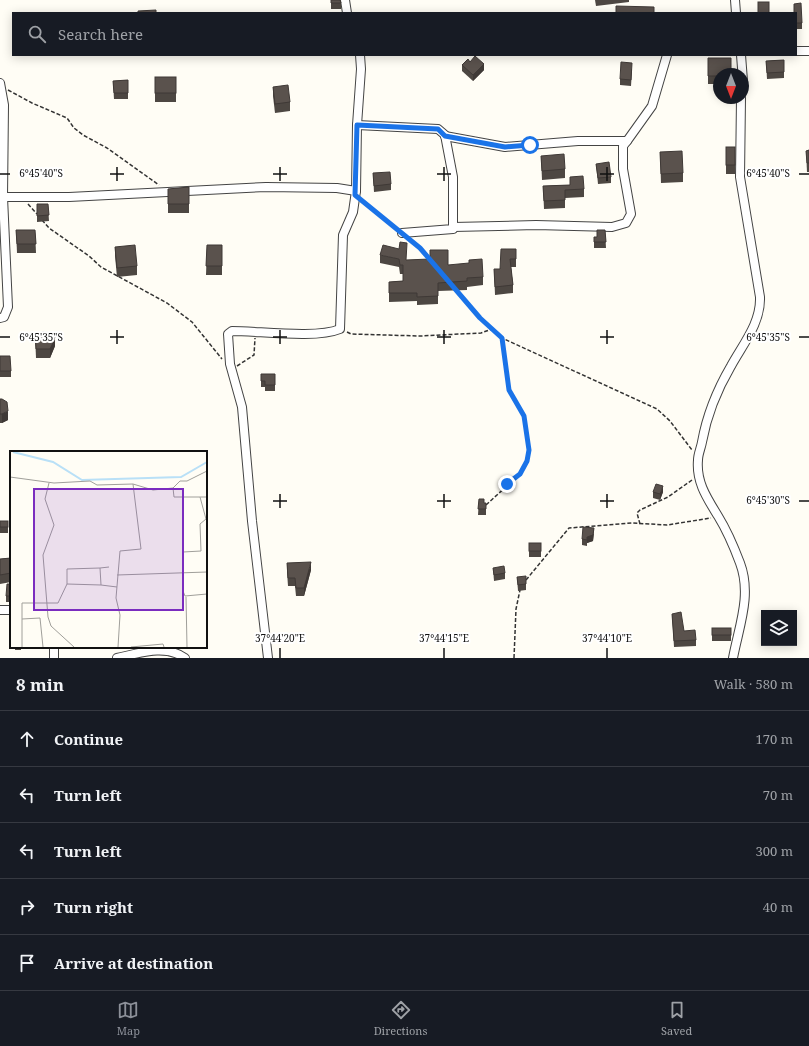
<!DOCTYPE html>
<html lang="en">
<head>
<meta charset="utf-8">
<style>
	body { margin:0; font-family:"Noto Serif",serif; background:#20242c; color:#f1f3f6 }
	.controls { position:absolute; right:12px; bottom:12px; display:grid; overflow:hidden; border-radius:0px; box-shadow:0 2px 10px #0003 }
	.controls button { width:36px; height:36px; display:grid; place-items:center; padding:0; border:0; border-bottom:1px solid #363941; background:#171b24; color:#f1f3f6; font:20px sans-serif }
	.compass { position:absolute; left:713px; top:68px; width:36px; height:36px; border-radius:50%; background:#171b24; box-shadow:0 2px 10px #0003; rotate:180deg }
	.stop { position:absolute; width:12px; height:12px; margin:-9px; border:3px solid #1a73e8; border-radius:50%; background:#fff }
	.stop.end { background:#1a73e8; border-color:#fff; box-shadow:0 1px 4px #0008 }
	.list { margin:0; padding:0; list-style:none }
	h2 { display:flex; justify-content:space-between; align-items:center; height:52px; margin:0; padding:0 16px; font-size:17px }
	h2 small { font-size:13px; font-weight:400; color:#9ea1a6 }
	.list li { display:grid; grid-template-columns:26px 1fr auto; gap:12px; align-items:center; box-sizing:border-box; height:56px; padding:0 16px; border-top:1px solid #363941 }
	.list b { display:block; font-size:15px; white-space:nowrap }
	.list em { font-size:13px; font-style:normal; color:#9ea1a6 }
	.icon { flex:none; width:22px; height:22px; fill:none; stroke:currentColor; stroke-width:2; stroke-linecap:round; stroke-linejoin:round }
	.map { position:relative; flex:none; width:809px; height:658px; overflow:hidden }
	.search { position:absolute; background:#171b24; box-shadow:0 2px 10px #0003; left:12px; right:12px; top:12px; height:44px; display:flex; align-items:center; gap:10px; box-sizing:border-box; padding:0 14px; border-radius:0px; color:#9ea1a6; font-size:15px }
	.sheet { height:332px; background:#171b24 }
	nav { display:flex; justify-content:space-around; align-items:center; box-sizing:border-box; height:56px; border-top:1px solid #363941; background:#171b24; font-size:11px; color:#9ea1a6 }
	nav a { display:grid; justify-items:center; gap:2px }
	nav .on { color:#8c9099 }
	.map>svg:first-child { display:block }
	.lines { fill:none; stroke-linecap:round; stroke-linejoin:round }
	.minor-casing { stroke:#444; stroke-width:10 }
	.path { stroke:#333; stroke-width:1.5; stroke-dasharray:4 2; stroke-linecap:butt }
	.minor { stroke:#fff; stroke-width:8 }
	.wall { fill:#4d4742 }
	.shaded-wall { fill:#3f3936 }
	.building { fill:#5a524d; stroke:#3f3936 }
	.route { stroke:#1a73e8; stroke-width:5 }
	.ticks { fill:none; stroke:#111; stroke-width:1.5 }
	.inset-river { fill:none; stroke:#b9e0f7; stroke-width:2 }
	.inset-road { fill:none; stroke:#a09f9a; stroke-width:1 }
	.view { fill:#7b2cbf; fill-opacity:0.15; stroke:#7b2cbf; stroke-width:2 }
	.inset-edge { fill:none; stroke:#111; stroke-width:2 }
	.ticks-label { font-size:10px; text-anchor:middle; fill:#111; stroke:#fff; stroke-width:4; stroke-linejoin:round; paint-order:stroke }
</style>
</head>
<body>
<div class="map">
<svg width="809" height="658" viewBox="0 0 809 658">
	<rect width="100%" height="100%" fill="#fffdf5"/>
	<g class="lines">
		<defs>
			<g id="minor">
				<path d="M345,0L347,13"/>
				<path d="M735,0L736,13"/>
				<path d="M796,51H809"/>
				<path d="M741,55L743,81"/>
				<path d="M0,83L4,105L3,197L8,307L4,317L0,318"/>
				<path d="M357,125L438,129L445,135L453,177V229L402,233"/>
				<path d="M445,136L505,147L578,141H627L623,146V169L631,214L626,223L612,227L536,225L453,227"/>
				<path d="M627,141L652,106L667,55"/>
				<path d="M0,197H69L266,187L337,188L356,191"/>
				<path d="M0,610H11"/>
				<path d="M54,647V658"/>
				<path d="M117,658C140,653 165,644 185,658"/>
				<path d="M268,658L252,521L242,407L230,364L228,334L232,331C260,331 316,339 340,329L343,235L353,212L356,191L357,125L361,69L360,55"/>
				<path d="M733,658C739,626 752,595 740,563C734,547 726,529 718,516C707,498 696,482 698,460C698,454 701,448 702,442C707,414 717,390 731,366C743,344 761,323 760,297L740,177L741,98"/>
			</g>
		</defs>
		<use href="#minor" class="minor-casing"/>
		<g class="path">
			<path d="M8,90L32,103L67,118L74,128L83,135L107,148L159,185"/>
			<path d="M362,200L396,228"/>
			<path d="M28,204L37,214"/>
			<path d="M42,220L49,228L89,256L101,267L167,303L192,322L222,359"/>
			<path d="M411,240L429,259"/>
			<path d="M455,289L480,318L502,338L657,409L670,421L692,450"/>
			<path d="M347,332L351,334L420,336L481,333L492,329"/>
			<path d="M237,366L254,355L255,338"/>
			<path d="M486,505L520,474L527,461L529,450L524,416L509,390L502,339"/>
			<path d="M640,524L637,513L640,510L668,497L692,480"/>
			<path d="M526,580L569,528L632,523L667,525L711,518"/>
			<path d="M514,658L516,609L520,590"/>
		</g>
		<use href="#minor" class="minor"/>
	</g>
	<g class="wall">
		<path d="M331,0L341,3V9H331Z"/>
		<path d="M595,0H629V2L596,6Z"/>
		<path d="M794,4L802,23V29H796V13H794Z"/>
		<path d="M708,58L719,74V84H708Z"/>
		<path d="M784,60V78L767,79L766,61Z"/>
		<path d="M470,62L484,70L473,81L462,71V65Z"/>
		<path d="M632,69L631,86L620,85V79Z"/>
		<rect x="155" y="77" width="21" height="25"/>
		<path d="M128,80V99H114L113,81Z"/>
		<path d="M273,87L290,102V111L275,113L273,96Z"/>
		<rect x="726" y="147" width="9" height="27"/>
		<path d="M809,150V172H807L806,151Z"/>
		<path d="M660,152L683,173V182L661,183Z"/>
		<path d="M541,156L565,169V178L542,180Z"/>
		<path d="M596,164L611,177V183L598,184Z"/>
		<path d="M373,173L391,184V190L374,192Z"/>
		<path d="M570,177L584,189V197L565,198V208L544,209L543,186L570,185Z"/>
		<path d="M189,187V213H168V189Z"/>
		<path d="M37,204H48L49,221L37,222Z"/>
		<path d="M16,230H35L36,253H17Z"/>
		<path d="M597,230H605L606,248H594V237H597Z"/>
		<path d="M207,245H222V275H206Z"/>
		<path d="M115,247L137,266V275L117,277L115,256Z"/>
		<path d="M516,249V267H511L513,285V293L495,295L494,269H500Z"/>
		<path d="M380,255L407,260L448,265L483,277V285L467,287V290L438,291V304L417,305V301L389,302V282L403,281V274H400L399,267L380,263Z"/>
		<path d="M35,334L51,337L55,346L50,358H36Z"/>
		<path d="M0,356L11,371V377H0Z"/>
		<path d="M261,374H275V391H265V387H261Z"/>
		<path d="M0,399L8,420L2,423H0Z"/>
		<path d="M653,492H663L660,500L653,498Z"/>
		<path d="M479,499L484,503H486V515H478Z"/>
		<rect x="0" y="521" width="8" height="12"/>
		<path d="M594,534L593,541L587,543V546L582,545V539Z"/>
		<rect x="529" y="543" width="12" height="14"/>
		<path d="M11,558V582L0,584V559Z"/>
		<path d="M287,563L311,570L304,596H296L295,586H288L287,572Z"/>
		<path d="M493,568L505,573V579L494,581Z"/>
		<path d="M517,577L526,584V590L518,591Z"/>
		<path d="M11,584V602H6V596Z"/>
		<path d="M672,614L684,631L696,640V646L674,647Z"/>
		<rect x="712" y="628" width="19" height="13"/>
		<rect x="15" y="647" width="6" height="3"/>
	</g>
	<g class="shaded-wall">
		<path d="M484,64V70L473,81V75Z"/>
		<path d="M55,337V346L50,358V349Z"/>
		<path d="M8,411V420L2,423V414Z"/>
		<path d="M663,486V492L660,500V494Z"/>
		<path d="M594,528L593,541L587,543V546V537Z"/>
		<path d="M311,562V570L304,596V588Z"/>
	</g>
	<g class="building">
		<path d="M331,0H340L341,3H331Z"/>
		<rect x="758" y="2" width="11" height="11"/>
		<path d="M801,3L802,23H796V13H794V4Z"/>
		<path d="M616,6L654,7V13H616Z"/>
		<path d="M156,10V13H138V11Z"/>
		<path d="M475,56L484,64L473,75L462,65L468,59L470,62Z"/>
		<path d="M708,58H731V74H719V76H708Z"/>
		<path d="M784,60V72L767,73L766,61Z"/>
		<path d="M621,62L632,63L631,80L620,79Z"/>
		<rect x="155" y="77" width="21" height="16"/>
		<path d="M128,80V93H114L113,81Z"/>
		<path d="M288,85L290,102L275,104L273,87Z"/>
		<rect x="726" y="147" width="9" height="18"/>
		<path d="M809,150V163H807L806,151Z"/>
		<path d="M682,151L683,173L661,174L660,152Z"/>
		<path d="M564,154L565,169L542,171L541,156Z"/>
		<path d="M609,162L611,177L598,178L596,164Z"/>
		<path d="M390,172L391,184L374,186L373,173Z"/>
		<path d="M583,176L584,189L565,190V200L544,201L543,186L570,185V177Z"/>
		<path d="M189,187V204H168V189Z"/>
		<path d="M37,204H48L49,215L37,216Z"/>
		<path d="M16,230H35L36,244H17Z"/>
		<path d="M597,230H605L606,242H594V237H597Z"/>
		<path d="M400,242L407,243L406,260L430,259V250H448V265L469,263V260L482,259L483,277L467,278V281L438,283V296L417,297V293H389V282L403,281V265H400L399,259L380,255L383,245L399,249Z"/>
		<path d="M135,245L137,266L117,268L115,247Z"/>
		<path d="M207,245H222V266H206Z"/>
		<path d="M501,249H516V259H510L513,285L495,287L494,269H500Z"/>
		<path d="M43,332L51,333V337H55L53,343L50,349H36L35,334Z"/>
		<path d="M0,356H10L11,371H0Z"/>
		<path d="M261,374H275V385H265V381H261Z"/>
		<path d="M0,399H2L7,402L8,411L2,414H0Z"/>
		<path d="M656,484L663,486L660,494L653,492Z"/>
		<path d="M479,499H484V503H486V509H478Z"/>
		<rect x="0" y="521" width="8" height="6"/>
		<path d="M583,527L594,528L593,535L587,537V540L582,539Z"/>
		<rect x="529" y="543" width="12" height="8"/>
		<path d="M11,558V573L0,575V559Z"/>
		<path d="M311,562L304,588H296L295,578H288L287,563Z"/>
		<path d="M504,566L505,573L494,575L493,568Z"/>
		<path d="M526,576V584L518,585L517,577Z"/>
		<path d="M7,584H11V596H6Z"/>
		<path d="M681,612L684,631L695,630L696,640L674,641L672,614Z"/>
		<rect x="712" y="628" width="19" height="7"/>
	</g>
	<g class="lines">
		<path class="route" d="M507,484L520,474L527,461L529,450L524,416L509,390L502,338L480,318L420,248L355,195L357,125L438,129L445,136L505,147L530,145"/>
	</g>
	<path class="ticks" d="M117,167V181M280,167V181M444,167V181M607,167V181M0,174H10M110,174H124M273,174H287M437,174H451M600,174H614M799,174H809M117,330V344M280,330V344M444,330V344M607,330V344M0,337H10M110,337H124M273,337H287M437,337H451M600,337H614M799,337H809M280,494V508M444,494V508M607,494V508M273,501H287M437,501H451M600,501H614M799,501H809M280,648V658M444,648V658M607,648V658"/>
	<g transform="translate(10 451)">
		<rect width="197" height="197" fill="#fffdf5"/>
		<path class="inset-river" d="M3,1L43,11L72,29L171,26L197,11"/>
		<path class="inset-road" d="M0,26L44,32L80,30L87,34L123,33L143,39L163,37L170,30H177L197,20M39,32L35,48L44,74L33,104L38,166L41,175L64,196M163,37L164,46H197M190,46L196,68L190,73L191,100L173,101V140L175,145L197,143M99,116L90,117L91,134L107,136M90,117L57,118V133L91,134M107,124L197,121M176,146L177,196M12,168L30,167L33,196M12,196V152H48L57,133M108,196L110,164L106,147L110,100L131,98L123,33M121,196L153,193L154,196"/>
		<path class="view" d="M24,38H173V159H24Z"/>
		<rect width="197" height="197" class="inset-edge"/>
	</g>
	<g class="ticks-label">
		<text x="768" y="177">6°45'40"S</text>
		<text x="41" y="177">6°45'40"S</text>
		<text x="768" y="341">6°45'35"S</text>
		<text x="41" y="341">6°45'35"S</text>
		<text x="768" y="504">6°45'30"S</text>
		<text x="280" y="642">37°44'20"E</text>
		<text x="444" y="642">37°44'15"E</text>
		<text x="607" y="642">37°44'10"E</text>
	</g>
</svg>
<div class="controls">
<button><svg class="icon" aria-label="layers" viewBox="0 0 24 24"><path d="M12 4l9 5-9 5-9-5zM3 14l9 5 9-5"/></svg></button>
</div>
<svg class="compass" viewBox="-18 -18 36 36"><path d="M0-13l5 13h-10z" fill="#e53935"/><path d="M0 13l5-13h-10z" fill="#9ea1a6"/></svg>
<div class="stop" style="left:530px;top:145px"></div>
<div class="stop end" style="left:507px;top:484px"></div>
<div class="search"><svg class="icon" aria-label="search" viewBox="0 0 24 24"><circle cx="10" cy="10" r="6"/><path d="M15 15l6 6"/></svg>Search here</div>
</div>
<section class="sheet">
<h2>8 min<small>Walk · 580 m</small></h2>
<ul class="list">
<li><svg class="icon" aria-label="ahead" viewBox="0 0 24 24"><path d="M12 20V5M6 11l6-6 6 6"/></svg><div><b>Continue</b></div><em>170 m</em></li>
<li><svg class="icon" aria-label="left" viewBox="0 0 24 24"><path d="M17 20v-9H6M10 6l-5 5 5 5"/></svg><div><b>Turn left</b></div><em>70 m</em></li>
<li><svg class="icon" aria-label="left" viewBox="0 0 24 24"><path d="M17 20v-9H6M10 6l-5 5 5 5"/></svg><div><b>Turn left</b></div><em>300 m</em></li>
<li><svg class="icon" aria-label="right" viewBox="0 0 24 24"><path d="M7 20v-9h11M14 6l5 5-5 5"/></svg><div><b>Turn right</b></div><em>40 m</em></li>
<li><svg class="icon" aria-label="arrive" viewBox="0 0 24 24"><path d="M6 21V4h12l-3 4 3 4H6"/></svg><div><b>Arrive at destination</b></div></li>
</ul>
</section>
<nav>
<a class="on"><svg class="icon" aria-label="map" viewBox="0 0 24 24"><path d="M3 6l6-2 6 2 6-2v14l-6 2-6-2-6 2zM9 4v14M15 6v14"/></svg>Map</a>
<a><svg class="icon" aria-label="directions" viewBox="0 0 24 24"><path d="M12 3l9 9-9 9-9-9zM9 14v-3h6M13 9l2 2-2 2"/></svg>Directions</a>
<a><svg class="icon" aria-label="saved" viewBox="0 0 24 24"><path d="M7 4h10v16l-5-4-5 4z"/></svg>Saved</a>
</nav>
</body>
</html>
